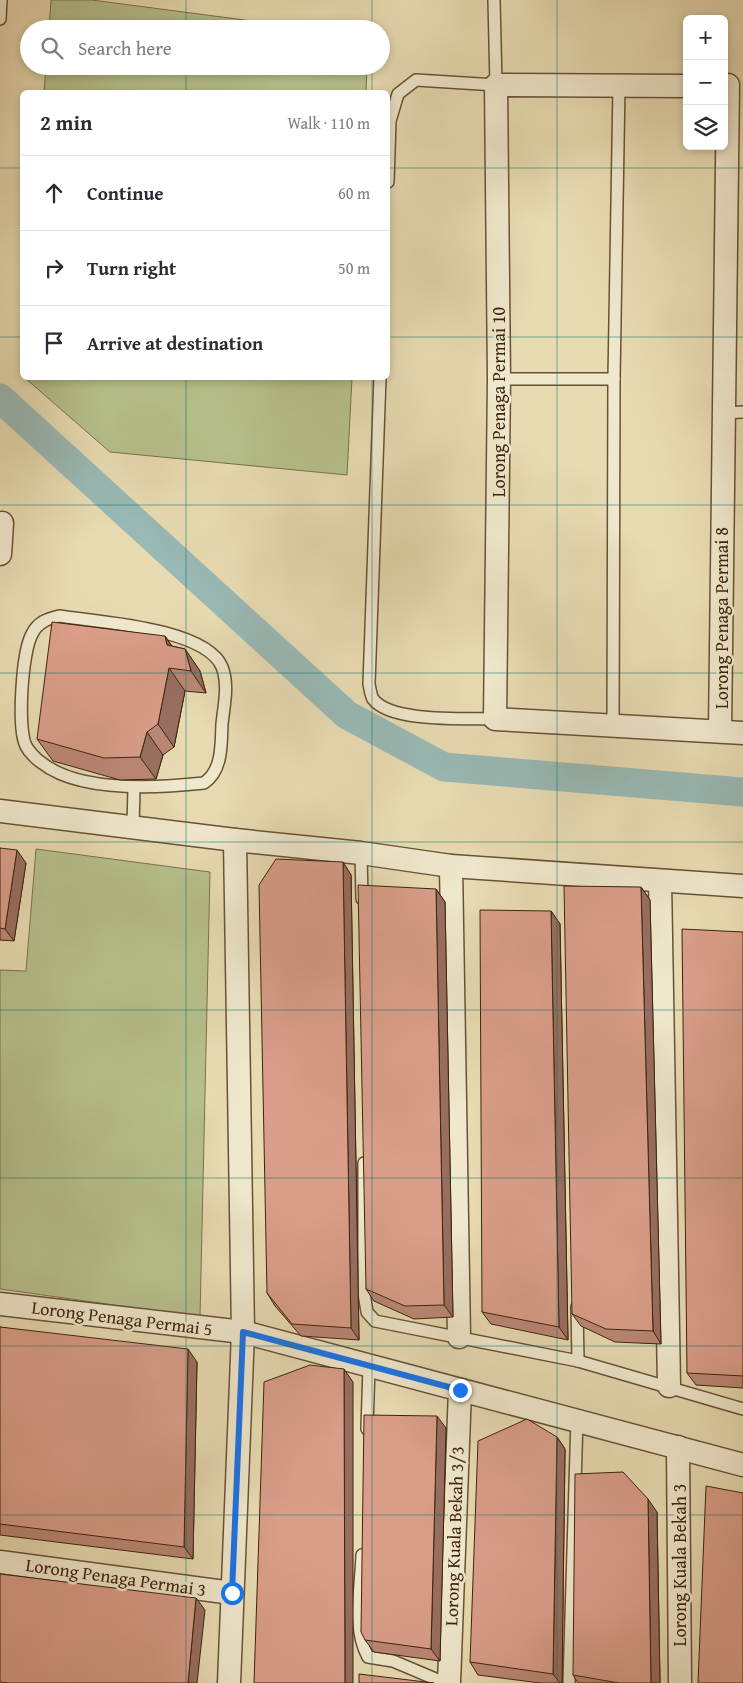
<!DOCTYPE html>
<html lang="en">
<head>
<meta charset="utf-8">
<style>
	body { margin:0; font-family:"Gentium Book Plus",serif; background:#f7f7f7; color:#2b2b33 }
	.controls { position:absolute; right:15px; top:15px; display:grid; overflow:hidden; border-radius:8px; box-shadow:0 2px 8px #0003 }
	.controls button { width:45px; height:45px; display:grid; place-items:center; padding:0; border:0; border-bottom:1px solid #e1e1e2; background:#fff; color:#2b2b33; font:25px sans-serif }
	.stop { position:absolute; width:15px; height:15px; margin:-11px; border:4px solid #1a73e8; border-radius:50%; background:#fff }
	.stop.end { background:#1a73e8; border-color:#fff; box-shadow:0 1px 5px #0008 }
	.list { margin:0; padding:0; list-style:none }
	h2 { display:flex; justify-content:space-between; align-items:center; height:65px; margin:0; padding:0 20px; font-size:21px }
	h2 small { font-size:16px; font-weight:400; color:#7c7c81 }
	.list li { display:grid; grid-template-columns:32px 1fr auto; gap:15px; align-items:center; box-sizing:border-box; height:75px; padding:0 20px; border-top:1px solid #e1e1e2 }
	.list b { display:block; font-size:19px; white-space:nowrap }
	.list em { font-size:16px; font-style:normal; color:#7c7c81 }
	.icon { flex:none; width:28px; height:28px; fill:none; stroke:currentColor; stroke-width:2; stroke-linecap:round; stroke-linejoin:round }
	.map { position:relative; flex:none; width:743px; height:1683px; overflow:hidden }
	.search { position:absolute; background:#fff; box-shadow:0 2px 8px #0003; left:20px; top:20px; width:370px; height:55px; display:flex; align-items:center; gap:12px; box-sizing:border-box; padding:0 18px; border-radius:28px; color:#7c7c81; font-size:19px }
	.panel { position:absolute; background:#fff; box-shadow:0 2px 8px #0003; left:20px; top:90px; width:370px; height:290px; border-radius:8px }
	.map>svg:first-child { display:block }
	.green { fill:#b6c08c; stroke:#7a724c }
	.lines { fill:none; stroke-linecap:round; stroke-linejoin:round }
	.canal { stroke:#99b9b5; stroke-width:29 }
	.lane-casing { stroke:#685236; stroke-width:14 }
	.street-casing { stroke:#685236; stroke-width:25 }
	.lane { stroke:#f0e8cd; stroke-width:11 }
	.street { stroke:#f0e8cd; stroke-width:22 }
	.wall { fill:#bb8776; stroke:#3e240c }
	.shaded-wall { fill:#986e60; stroke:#3e240c }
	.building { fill:#d99d89; stroke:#3e240c }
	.route { stroke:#1a73e8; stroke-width:6 }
	.grid { fill:none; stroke:#0f766e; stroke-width:1; stroke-opacity:0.55 }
	.labels { text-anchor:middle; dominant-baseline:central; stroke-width:5; stroke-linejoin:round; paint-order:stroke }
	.street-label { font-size:18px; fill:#3e240c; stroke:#f0e8cd }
</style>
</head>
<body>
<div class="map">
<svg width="743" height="1683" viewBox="0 0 743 1683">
	<rect width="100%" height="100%" fill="#e8dbb2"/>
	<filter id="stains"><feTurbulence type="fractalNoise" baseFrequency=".004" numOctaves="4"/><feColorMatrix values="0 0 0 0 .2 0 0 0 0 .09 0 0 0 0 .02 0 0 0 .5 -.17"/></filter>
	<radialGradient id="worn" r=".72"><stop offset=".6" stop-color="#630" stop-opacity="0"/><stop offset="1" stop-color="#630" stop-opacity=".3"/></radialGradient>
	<g class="green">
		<path d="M51,0H92L313,29H49Z"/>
		<path d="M46,66H367L366,92H44Z"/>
		<path d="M25,378H352L347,475L110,452Z"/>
		<path d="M36,849L210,872L200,1317L0,1289V970L26,971Z"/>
	</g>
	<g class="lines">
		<path class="canal" d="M0,398L347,715L444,767L743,792"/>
		<defs>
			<g id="lane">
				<path d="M0,19L1,0"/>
				<path d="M388,182L390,121L398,94L416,80L496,85L494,0"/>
				<path d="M380,378L369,684C370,689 371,696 373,699C391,723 466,718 495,719"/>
				<path d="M499,379H614"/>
				<path d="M723,413L743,412"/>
				<path d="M59,616C98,622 206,628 222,667C229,685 224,705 222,724C221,744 223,770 204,783C158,788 80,793 42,763C37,760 29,752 26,746C17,728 22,652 32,634C38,622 47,619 59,616Z"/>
				<path d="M613,726L614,379L619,86"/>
				<path d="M133,827L134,788"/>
				<path d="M361,853L362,899"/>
				<path d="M364,1163V1293L367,1312L375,1321L578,1361L743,1409"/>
				<path d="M577,1307L578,1361"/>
				<path d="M367,1429L369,1366"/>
				<path d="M362,1555C361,1588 352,1628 368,1657L393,1661L445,1683"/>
				<path d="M569,1683L577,1419"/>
			</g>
			<g id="street">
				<path d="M687,86L496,85L499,379L495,719L743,733"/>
				<path d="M0,554L2,523"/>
				<path d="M720,731L728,85"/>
				<path d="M0,811L235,840L361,853L451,866L743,886"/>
				<path d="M451,866L459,1337"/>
				<path d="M660,881L669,1386"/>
				<path d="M0,1304L243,1332L743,1465"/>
				<path d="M678,1447L680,1683"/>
				<path d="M0,1562L232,1593"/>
				<path d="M229,1683L243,1332L235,840"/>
				<path d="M449,1683L460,1390"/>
			</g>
		</defs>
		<use href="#lane" class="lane-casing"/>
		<use href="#street" class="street-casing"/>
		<use href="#lane" class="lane"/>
		<use href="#street" class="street"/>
	</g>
	<g class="wall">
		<path d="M165,636L172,646L185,649L200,671L206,693L185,691L174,747L163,755L156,779L120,780L53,761L37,739Z"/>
		<path d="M0,848L26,863L14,941L0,940Z"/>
		<path d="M343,862L351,875L359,1340L301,1336L275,1306L267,1293Z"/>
		<path d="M641,887L650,900L661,1344L615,1342L581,1326L572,1314Z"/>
		<path d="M436,889L445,902L453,1317L414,1319L374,1301L366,1289Z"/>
		<path d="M551,911L560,924L568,1340L491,1324L482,1312Z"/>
		<path d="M743,932V1388L696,1385L687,1373Z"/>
		<path d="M0,1327L197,1362L193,1559L0,1535Z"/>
		<path d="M446,1428L440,1661L374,1652L365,1640Z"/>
		<path d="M557,1437L565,1449L562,1683H540L478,1675L470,1662Z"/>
		<path d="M657,1512L660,1683H578L573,1675Z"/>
	</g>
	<g class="shaded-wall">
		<path d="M165,636L180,659L167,645Z"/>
		<path d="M185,649L200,671L206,693L191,671Z"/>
		<path d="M169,668L185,691L174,747L158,724Z"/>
		<path d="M147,732L163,755L156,779L140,757Z"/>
		<path d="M17,850L26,863L14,941L5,929Z"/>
		<path d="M343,862L351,875L359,1340L351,1328Z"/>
		<path d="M641,887L650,900L661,1344L653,1331Z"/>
		<path d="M436,889L445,902L453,1317L444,1305Z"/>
		<path d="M551,911L560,924L568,1340L559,1327Z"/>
		<path d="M188,1349L197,1362L193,1559L184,1547Z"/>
		<path d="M344,1369L353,1382V1683H345Z"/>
		<path d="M437,1416L446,1428L440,1661L431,1649Z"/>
		<path d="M557,1437L565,1449L562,1683H560L553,1674Z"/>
		<path d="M648,1499L657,1512L660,1683H651Z"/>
		<path d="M196,1598L205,1610L197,1683H188Z"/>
	</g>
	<g class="building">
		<path d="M52,622L165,636L167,645L185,649L191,671L169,668L158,724L147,732L140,757L104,758L37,739Z"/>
		<path d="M0,848L17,850L5,929L0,928Z"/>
		<path d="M276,859L343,862L351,1328L292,1324L267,1293L259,885Z"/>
		<path d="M358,885L436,889L444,1305L405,1306L366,1289Z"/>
		<path d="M564,886L641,887L653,1331L606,1329L572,1314Z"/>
		<path d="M480,910L551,911L559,1327L482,1312Z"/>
		<path d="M682,929L743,932V1376L687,1373Z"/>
		<path d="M0,1327L188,1349L184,1547L0,1524Z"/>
		<path d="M310,1365L344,1369L345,1683H254L264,1382Z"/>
		<path d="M364,1415L437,1416L431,1649L365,1640L361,1632Z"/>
		<path d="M527,1419L557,1437L553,1674L470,1662L478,1441Z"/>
		<path d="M623,1472L648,1499L651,1683H619L573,1675L575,1474Z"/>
		<path d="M706,1486L743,1493V1683H698Z"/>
		<path d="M0,1574L196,1598L188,1683H8L0,1682Z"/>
		<path d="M359,1674L434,1683H359Z"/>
	</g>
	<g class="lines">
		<path class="route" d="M232,1593L243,1332L460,1390"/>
	</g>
	<path class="grid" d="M186,0V29M372,0V29M557,0V1683M186,66V92M372,66V92M0,168H22M388,168H743M0,337H22M388,337H743M186,378V1683M372,378V1683M0,505H743M0,673H743M0,842H743M0,1010H743M0,1178H743M0,1346H743M0,1515H743"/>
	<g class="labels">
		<g class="street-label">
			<text transform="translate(498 402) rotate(-90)">Lorong Penaga Permai 10</text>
			<text transform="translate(721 618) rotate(-90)">Lorong Penaga Permai 8</text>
			<text transform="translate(122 1318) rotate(7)">Lorong Penaga Permai 5</text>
			<text transform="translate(454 1536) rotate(-88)">Lorong Kuala Bekah 3/3</text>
			<text transform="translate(679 1565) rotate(-90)">Lorong Kuala Bekah 3</text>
			<text transform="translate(116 1577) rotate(8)">Lorong Penaga Permai 3</text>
		</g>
	</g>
	<rect width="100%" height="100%" filter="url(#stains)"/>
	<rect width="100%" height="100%" fill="url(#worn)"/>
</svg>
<div class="controls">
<button>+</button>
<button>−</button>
<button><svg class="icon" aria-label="layers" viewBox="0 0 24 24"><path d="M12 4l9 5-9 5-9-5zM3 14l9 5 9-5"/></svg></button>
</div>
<div class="stop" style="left:232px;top:1593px"></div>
<div class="stop end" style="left:460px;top:1390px"></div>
<div class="search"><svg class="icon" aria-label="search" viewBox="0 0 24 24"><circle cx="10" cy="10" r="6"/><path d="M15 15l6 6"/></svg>Search here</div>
<section class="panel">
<h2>2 min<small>Walk · 110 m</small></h2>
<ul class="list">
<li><svg class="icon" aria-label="ahead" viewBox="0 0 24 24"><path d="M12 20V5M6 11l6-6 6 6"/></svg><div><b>Continue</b></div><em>60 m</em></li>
<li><svg class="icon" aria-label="right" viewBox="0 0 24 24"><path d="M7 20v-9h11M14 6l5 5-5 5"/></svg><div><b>Turn right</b></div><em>50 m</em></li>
<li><svg class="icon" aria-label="arrive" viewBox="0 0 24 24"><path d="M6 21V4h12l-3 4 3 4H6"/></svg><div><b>Arrive at destination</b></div></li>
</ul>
</section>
</div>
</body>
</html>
